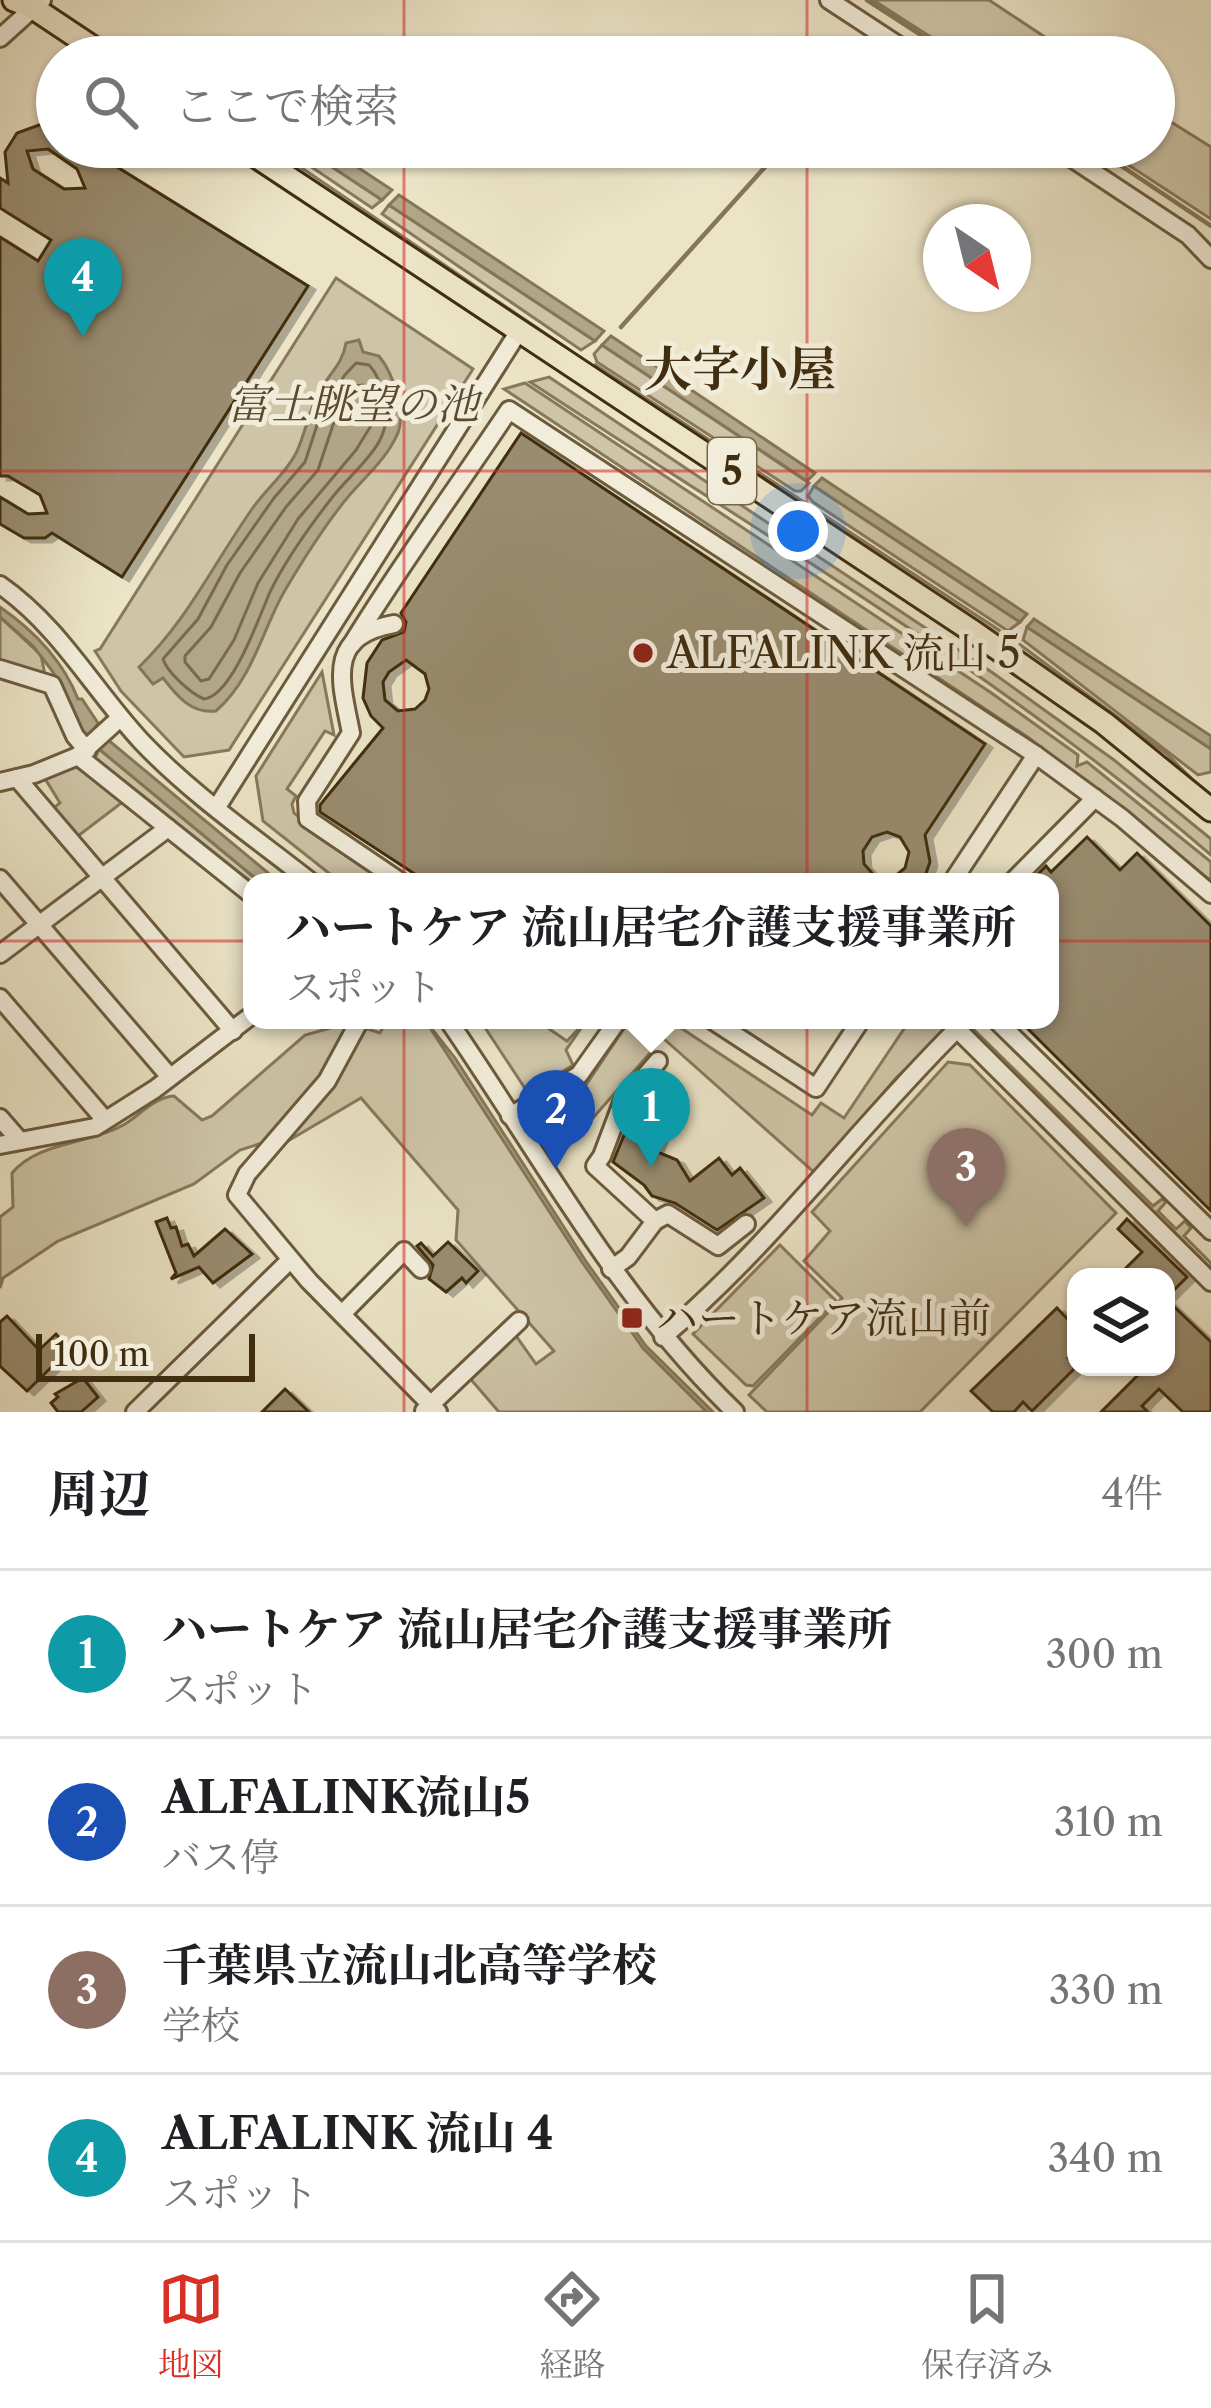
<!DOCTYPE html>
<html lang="ja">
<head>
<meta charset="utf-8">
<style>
	body { margin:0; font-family:"Libre Caslon Text","Noto Serif JP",serif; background:#f2f2f2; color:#202124 }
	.controls { position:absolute; right:36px; bottom:36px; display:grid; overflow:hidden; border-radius:24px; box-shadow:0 3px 9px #0004 }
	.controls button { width:108px; height:108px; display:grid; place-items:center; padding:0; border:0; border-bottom:3px solid #e0e0e0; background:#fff; color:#202124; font:60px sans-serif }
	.compass { position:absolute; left:923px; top:204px; width:108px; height:108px; border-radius:50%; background:#fff; box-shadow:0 3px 9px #0004; rotate:145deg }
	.scale { position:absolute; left:36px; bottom:30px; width:219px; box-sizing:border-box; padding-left:12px; border:6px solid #412d0f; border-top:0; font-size:33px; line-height:42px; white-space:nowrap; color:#412d0f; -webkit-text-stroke:9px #f2eddb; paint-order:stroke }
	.you { position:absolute; left:798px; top:531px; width:42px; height:42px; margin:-30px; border:9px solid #fff; border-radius:50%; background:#1a73e8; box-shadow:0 0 0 18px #1a73e833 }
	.badge { display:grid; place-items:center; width:78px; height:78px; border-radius:50%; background:#d93025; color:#fff; font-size:39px; font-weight:700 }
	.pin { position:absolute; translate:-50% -99px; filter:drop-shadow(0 3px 6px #0008) }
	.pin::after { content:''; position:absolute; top:63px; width:42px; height:36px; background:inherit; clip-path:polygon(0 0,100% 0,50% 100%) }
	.popup { position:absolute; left:243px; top:873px; width:816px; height:156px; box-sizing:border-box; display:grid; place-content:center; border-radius:24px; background:#fff; filter:drop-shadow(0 3px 9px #0005); font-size:39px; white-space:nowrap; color:#757577 }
	.popup b { font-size:45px; color:#202124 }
	.popup::after { content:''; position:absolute; left:50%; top:100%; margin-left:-24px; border:24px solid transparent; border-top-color:#fff }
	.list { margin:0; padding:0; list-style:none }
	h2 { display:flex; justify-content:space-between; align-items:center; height:156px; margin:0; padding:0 48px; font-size:51px }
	h2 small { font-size:39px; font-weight:400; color:#757577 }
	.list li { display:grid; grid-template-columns:78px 1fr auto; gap:36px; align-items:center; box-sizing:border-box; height:168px; padding:0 48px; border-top:3px solid #e0e0e0 }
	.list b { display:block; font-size:45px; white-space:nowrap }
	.list p { margin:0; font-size:39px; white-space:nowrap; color:#757577 }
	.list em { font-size:39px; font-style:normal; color:#757577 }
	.icon { flex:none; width:66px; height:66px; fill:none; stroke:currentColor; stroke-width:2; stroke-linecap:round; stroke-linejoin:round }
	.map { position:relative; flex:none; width:1211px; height:1412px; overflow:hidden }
	.search { position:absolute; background:#fff; box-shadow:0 3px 9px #0004; left:36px; right:36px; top:36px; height:132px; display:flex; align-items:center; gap:30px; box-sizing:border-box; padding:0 42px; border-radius:66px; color:#757577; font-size:45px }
	.sheet { height:828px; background:#fff }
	nav { display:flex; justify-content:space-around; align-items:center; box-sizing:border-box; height:168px; border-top:3px solid #e0e0e0; background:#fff; font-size:33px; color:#757577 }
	nav a { display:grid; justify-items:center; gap:6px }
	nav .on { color:#d93025 }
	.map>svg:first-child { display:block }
	.green { fill:#cec5a8; stroke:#88795c; stroke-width:3 }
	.water { fill:#b1a688; stroke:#847658; stroke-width:3 }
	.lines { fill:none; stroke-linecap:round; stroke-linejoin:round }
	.shore { stroke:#796a4c; stroke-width:3 }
	.stream { stroke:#847658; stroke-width:4.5 }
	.building { fill:#998c6f; stroke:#412d0f; stroke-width:3; fill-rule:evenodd; filter:url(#shadow) }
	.minor-casing { stroke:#6c5b3d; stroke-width:22 }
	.major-casing { stroke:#412d0f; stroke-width:27 }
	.minor { stroke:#f2eddb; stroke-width:16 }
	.major { stroke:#ebe4c7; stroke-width:21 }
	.grid { fill:none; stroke:#d62828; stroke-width:3; stroke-opacity:0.55 }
	.poi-dot { fill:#8f2418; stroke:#f2eddb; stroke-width:4.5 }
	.labels { text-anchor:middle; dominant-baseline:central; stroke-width:10; stroke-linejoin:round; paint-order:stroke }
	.shield { fill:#f2eddb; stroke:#76674c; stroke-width:3 }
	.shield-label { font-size:39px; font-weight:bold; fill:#412d0f }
	.park-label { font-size:42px; font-style:italic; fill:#5d4b2e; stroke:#f2eddb }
	.poi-label { font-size:42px; fill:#412d0f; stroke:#f2eddb; text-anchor:start }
	.quarter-label { font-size:48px; font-weight:bold; fill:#412d0f; stroke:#f2eddb }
</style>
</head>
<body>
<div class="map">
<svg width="1211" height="1412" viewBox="0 0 1211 1412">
	<defs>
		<filter id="shadow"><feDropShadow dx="7" dy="4" stdDeviation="0" flood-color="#0004"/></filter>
	</defs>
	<rect width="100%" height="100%" fill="#ebe4c7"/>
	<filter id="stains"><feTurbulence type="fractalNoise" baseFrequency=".00167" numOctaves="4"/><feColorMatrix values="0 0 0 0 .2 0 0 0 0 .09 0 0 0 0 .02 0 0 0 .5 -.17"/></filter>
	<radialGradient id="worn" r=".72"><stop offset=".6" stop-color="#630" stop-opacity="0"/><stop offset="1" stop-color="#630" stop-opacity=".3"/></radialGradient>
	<g class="green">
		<path d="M873,0H989L1075,57H962Z"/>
		<path d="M1154,115H1160L1211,147V219L1101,147H1154Z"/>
		<path d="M263,147H271L577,355Z"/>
		<path d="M282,147H302L382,200L372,208Z"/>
		<path d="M389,205L595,341L581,350L382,214Z"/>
		<path d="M336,278L473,369L229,750L184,757L121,691L95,651L100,649Z"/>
		<path d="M602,345L809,483L801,491H795L597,362L594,354Z"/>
		<path d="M594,364L1011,638L1167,754L1192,779L1022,653Z"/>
		<path d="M549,377L993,673L1114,760L1211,839V855C1002,675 760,533 530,382Z"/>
		<path d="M525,383L990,692L1078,755L1077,766L1087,762L1211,862V881L1029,738L504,389Z"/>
		<path d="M814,486L1020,622L1008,631L813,502L808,496Z"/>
		<path d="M0,617L41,655L45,675L0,665Z"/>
		<path d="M1027,627L1211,749V772L1198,775L1023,640Z"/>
		<path d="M322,672L334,735L325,731L287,789L296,796L292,804L294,813L389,882H340L263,821L256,776Z"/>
		<path d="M99,749L260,882H252V885L94,761Z"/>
		<path d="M75,766L124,801L74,839L50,811L60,803L44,777Z"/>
		<path d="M387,1020H425L643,1348L707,1412H499L467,1375L514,1333L536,1364L554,1351L456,1240L458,1210L361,1098L276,1148L362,1027L380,1033Z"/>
		<path d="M480,1020H536L567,1041L586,1021L566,1050L573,1065L528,1093Z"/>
		<path d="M630,1020H669L812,1115L821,1103L844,1118L910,1020H957L896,1078L815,1173L663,1038L564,1151L541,1113L586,1085Z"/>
		<path d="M958,1020H964L1153,1206L1162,1199L1166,1202L1158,1211L1176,1229L1185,1221L1191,1228L1184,1236L1211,1263V1271Z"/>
		<path d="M352,1022L335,1061L275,1139L240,1150L194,1184L58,1241L3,1278L0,1288V1217L13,1207L12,1173C39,1141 89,1145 125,1124C141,1114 155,1097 174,1096L202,1120L212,1116L305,1035Z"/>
		<path d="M948,1062L970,1065L1116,1213L920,1412H767L749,1395L842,1298L804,1261L830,1231L812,1212Z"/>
		<path d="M780,1245L836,1301L753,1386L746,1385L693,1334Z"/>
	</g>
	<g class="water">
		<path d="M302,147H327L392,190L382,200Z"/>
		<path d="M399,195L604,331L595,341L389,205Z"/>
		<path d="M611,336L815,473L807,481L602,345Z"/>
		<path d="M359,340L363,352L379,356C393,373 407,414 397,435C384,464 358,482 340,507C320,533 301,563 284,592C262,631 252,680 216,711C191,714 177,696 163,678L153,684L139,667C187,621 214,563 252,509C265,490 288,471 297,451C306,431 309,410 320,390C330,373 343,363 346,343Z"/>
		<path d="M822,478L1027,614L1020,622L814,486Z"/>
		<path d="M0,607C33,630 63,661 78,699H82L98,723L87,742L53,672L33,646L0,617Z"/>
		<path d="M1034,619L1211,736V749L1027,627Z"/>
		<path d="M107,739L279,882H260L99,749Z"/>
		<path d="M425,1020L455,1058L585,1260L646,1346L713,1412H707L643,1348L582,1262Z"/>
	</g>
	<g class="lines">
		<g class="shore">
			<path d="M356,363L369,365C378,374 380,385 384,398C397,443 355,467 331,499C310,526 285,561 270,592C259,617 232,696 204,699C190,693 167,672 163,659L198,619L227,565L274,498L305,462L320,416L344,376Z"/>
			<path d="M363,385L372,424L356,450L298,519L258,583L234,640L209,679L201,681L185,662V656L211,627L240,573L286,507L318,470L334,422L356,386Z"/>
		</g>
		<g class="stream">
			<path d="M867,0L955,57"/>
			<path d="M1093,147L1211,226"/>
			<path d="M621,327L783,147"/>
		</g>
	</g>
	<g class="building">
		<path d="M39,125L57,130V147H85L308,286L122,577L52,533L45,538H24L0,524V497L28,514L47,513L40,495L8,476H0V237L38,261L51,240L0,208V178L8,183L5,152L17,133ZM48,149L77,169L85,188L64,189L33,169L27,151Z"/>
		<path d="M521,433L985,744L925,835L930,862L923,882H888L905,868L909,852L900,837L887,832L872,837L863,851L864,864L880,882H427L320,812V805L383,728L371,716L363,698L367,663L382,640L404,632L406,622L401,613ZM406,660L425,674L429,689L425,700L415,709L398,711L385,700L383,682L389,672Z"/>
		<path d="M1087,837L1120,870L1137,853L1211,926V1211L1019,1020H1050V882H1030L1046,866L1051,872Z"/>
		<path d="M636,1106L668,1119L655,1151L677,1160L690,1181L719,1158L732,1175L740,1168L764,1198L717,1230L675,1203L652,1196L644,1185L613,1162Z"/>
		<path d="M167,1218L171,1228L176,1227L182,1246L188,1244L194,1256L225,1229L252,1254L213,1283L199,1267L171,1279L176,1273L156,1222Z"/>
		<path d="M1127,1219L1187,1277L1166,1298V1277H1117L1142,1252L1118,1229Z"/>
		<path d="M448,1242L478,1271L466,1283L462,1278L446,1292L429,1279L433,1265L417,1246L421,1243L433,1256Z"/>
		<path d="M1166,1299L1211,1342V1412H1183L1159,1389L1142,1406L1148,1412H1101L1139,1374L1132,1367H1166Z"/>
		<path d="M1057,1308L1076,1328V1350L1068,1358L1076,1367L1032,1411L1023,1402L1014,1412H993L971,1391Z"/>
		<path d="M7,1316L39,1350L56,1334L70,1349L27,1391L0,1366V1322Z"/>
		<path d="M83,1378L98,1397L81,1412H58L51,1403L58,1397L55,1394Z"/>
		<path d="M285,1389L309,1412H262Z"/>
	</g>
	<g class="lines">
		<defs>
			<g id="minor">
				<path d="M829,0L916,57"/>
				<path d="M0,38L42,0"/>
				<path d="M1055,147L1188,235L1211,259"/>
				<path d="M0,585C60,627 92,688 141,741C191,794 254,837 311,882"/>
				<path d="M394,624C325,636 341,682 351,733L307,801L308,819L401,882"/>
				<path d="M352,644C401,564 457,488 509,410L1036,755"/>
				<path d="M0,669L52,685L75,736L87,750"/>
				<path d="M120,718L78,756L252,895"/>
				<path d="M17,778L233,1031"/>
				<path d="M0,782L34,774L78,756"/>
				<path d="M217,807L519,331"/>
				<path d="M0,879L170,1077"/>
				<path d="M952,882L1036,755L1122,818L1211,894"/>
				<path d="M1012,882L1095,798"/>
				<path d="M0,954L168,828"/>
				<path d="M0,998L105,1120"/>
				<path d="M360,1020L327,1081L247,1174L237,1195L309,1281L438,1412"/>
				<path d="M448,1020C541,1155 616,1297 735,1412"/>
				<path d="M712,1020L816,1088L861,1020"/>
				<path d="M996,1020L1211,1231"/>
				<path d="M658,1061L622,1103L602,1156L595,1166L655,1221L668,1214L718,1246L746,1224"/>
				<path d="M510,1116L579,1075L618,1020"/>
				<path d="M0,1118L20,1141"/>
				<path d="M0,1145L95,1127L155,1089L252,1015"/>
				<path d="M611,1269L628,1257L655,1221"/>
				<path d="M342,1314L404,1251L421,1269"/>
				<path d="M663,1337C772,1245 856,1129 957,1029L1211,1282"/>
				<path d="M424,1411L519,1321"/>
				<path d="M135,1412L290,1260"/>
			</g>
			<g id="major">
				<path d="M14,0L32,7L107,57"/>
				<path d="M242,147L975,633L1104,723L1211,810"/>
			</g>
		</defs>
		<use href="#minor" class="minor-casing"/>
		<use href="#major" class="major-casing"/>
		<use href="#minor" class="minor"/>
		<use href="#major" class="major"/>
	</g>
	<path class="grid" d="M404,0V57M807,0V57M404,147V1412M807,147V1412M0,471H1211M0,941H1211"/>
	<g class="poi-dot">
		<circle cx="643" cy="653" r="12"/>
		<rect x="620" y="1306" width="24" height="24" rx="6"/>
	</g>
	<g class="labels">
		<rect class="shield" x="708" y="438" width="48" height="66" rx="9"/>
		<g class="shield-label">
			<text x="732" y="471">5</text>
		</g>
		<g class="park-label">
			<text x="353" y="404">富士眺望の池</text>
		</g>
		<g class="poi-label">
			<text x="667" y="653">ALFALINK 流山 5</text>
			<text x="656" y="1318">ハートケア流山前</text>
		</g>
		<g class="quarter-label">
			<text x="740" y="368">大字小屋</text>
		</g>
	</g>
	<rect width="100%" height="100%" filter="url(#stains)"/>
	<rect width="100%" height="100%" fill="url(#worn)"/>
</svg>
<div class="controls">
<button><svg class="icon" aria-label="layers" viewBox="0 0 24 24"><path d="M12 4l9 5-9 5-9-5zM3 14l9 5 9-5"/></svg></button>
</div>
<svg class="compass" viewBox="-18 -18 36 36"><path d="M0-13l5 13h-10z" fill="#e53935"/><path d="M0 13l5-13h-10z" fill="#757577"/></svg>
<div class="scale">100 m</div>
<div class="you"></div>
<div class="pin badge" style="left:651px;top:1167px;background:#0f9aa8">1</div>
<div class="popup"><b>ハートケア 流山居宅介護支援事業所</b>スポット</div>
<div class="pin badge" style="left:556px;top:1169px;background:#1a4fb4">2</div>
<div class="pin badge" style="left:966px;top:1227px;background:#8d6e63">3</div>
<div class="pin badge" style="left:83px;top:337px;background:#0f9aa8">4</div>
<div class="search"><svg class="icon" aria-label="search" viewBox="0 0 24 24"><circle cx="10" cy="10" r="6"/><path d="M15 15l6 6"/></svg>ここで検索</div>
</div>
<section class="sheet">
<h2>周辺<small>4件</small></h2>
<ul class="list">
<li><span class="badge" style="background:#0f9aa8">1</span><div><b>ハートケア 流山居宅介護支援事業所</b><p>スポット</p></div><em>300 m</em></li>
<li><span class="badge" style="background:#1a4fb4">2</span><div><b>ALFALINK流山5</b><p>バス停</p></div><em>310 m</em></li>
<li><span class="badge" style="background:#8d6e63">3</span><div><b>千葉県立流山北高等学校</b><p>学校</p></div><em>330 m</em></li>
<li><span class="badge" style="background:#0f9aa8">4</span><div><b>ALFALINK 流山 4</b><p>スポット</p></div><em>340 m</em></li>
</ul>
</section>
<nav>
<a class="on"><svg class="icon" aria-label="map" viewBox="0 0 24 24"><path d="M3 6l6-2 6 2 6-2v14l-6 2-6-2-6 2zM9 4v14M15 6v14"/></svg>地図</a>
<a><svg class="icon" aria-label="directions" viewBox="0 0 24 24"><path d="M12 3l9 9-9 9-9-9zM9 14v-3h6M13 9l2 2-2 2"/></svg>経路</a>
<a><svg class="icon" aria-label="saved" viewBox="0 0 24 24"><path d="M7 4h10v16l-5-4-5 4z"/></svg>保存済み</a>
</nav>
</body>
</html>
